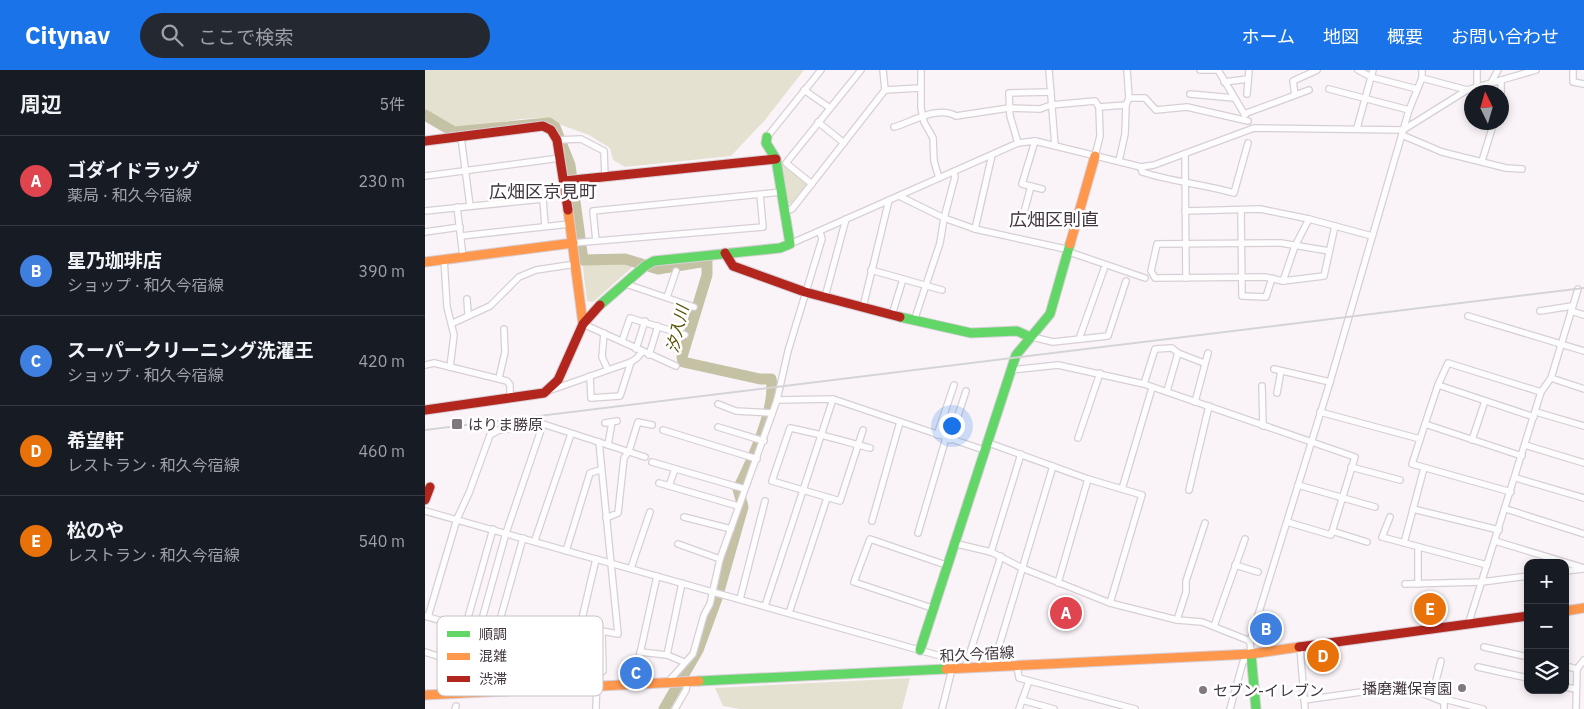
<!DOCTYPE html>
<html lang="ja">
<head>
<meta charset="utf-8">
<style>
	body { margin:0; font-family:"IBM Plex Sans","Noto Sans JP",sans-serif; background:#242831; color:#f1f3f6 }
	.controls { position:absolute; right:15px; bottom:15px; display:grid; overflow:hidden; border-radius:10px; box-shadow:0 2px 8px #0003 }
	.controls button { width:45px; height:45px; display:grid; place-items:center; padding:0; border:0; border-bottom:1px solid #363941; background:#171b24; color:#f1f3f6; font:25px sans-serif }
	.compass { position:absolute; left:1039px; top:15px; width:45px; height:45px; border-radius:50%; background:#171b24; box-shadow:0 2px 8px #0003; rotate:355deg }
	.you { position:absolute; left:526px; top:355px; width:18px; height:18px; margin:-12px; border:4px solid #fff; border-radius:50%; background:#1a73e8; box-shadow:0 0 0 8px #1a73e833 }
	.badge { display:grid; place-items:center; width:32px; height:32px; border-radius:50%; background:#1a73e8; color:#fff; font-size:16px; font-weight:700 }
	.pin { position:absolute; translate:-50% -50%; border:2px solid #fff; box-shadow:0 1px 5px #0006 }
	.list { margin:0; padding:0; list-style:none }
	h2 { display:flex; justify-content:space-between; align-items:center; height:65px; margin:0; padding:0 20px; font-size:21px }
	h2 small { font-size:16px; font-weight:400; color:#9ea1a6 }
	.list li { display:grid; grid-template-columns:32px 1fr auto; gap:15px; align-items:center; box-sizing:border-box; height:90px; padding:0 20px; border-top:1px solid #363941 }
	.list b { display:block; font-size:19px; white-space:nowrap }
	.list p { margin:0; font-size:16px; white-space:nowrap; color:#9ea1a6 }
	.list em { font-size:16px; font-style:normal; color:#9ea1a6 }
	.icon { flex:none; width:28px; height:28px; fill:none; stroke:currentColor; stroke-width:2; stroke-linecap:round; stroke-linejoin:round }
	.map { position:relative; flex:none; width:1159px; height:639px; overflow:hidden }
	header { display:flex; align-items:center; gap:30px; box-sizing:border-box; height:70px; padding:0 25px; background:#1a73e8; color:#fff }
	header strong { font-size:24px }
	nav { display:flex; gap:28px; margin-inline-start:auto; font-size:18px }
	.search { width:350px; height:45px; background:#242831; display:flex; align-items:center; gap:12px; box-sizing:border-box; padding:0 18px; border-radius:28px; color:#9ea1a6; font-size:19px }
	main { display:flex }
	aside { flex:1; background:#171b24 }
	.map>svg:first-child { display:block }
	.green { fill:#e5e1d0 }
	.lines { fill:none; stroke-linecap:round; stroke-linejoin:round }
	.river { stroke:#c5c1a4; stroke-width:11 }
	.street-casing { stroke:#d7cfd6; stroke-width:8 }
	.fast-casing { stroke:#d7cfd6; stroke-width:11 }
	.slow-casing { stroke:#d7cfd6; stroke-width:11 }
	.jam-casing { stroke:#d7cfd6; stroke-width:11 }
	.street { stroke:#fefdfe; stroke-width:5.5 }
	.fast { stroke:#63d668; stroke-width:9 }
	.slow { stroke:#ff974d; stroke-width:9 }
	.jam { stroke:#b3261e; stroke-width:9 }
	.rail { stroke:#d5d4d5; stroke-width:2 }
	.poi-dot { fill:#827880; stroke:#fff; stroke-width:2 }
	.labels { text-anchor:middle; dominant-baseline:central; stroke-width:5; stroke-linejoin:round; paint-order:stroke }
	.poi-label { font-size:15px; fill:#42363f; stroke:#fff; text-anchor:start }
	.street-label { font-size:15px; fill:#42363f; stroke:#fff }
	.water-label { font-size:16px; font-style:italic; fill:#575000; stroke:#fff }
	.quarter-label { font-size:18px; fill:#42363f; stroke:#fff }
	.key { fill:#fff; stroke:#c6c3c5; stroke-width:1 }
	.key-label { font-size:14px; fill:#42363f }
</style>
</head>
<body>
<header>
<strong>Citynav</strong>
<div class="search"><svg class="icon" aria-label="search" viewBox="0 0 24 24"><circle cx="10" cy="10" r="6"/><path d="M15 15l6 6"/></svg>ここで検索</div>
<nav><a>ホーム</a><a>地図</a><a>概要</a><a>お問い合わせ</a></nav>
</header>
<main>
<aside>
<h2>周辺<small>5件</small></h2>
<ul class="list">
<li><span class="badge" style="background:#e0444e">A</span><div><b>ゴダイドラッグ</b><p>薬局 · 和久今宿線</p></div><em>230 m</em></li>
<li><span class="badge" style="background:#3f7fe0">B</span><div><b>星乃珈琲店</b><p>ショップ · 和久今宿線</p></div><em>390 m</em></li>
<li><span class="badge" style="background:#3f7fe0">C</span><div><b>スーパークリーニング洗濯王</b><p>ショップ · 和久今宿線</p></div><em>420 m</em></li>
<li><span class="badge" style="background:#e8710a">D</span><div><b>希望軒</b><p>レストラン · 和久今宿線</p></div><em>460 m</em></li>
<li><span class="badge" style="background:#e8710a">E</span><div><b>松のや</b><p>レストラン · 和久今宿線</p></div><em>540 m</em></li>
</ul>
</aside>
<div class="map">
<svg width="1159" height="639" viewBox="0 0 1159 639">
	<rect width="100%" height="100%" fill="#faf4f9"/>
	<g class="green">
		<path d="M0,0H379L340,50L306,86L200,97L188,90L185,78L164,65L117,48L96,49L48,57L27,56L0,42Z"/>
		<path d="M357,93L381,112V116L366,134L361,133Z"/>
		<path d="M199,190L212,193L168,232L162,231L157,191Z"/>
		<path d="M485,608L477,639H315L298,636L290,618Z"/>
	</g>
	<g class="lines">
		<path class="river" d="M0,45L29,62L124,53L130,57L145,95L158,190L200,189L233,199L282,191V205L257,287L258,292L335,309H346C352,336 326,393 313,419L318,437L292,528L273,580L239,639"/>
		<defs>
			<g id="street">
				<path d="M496,0V38L499,52L508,68L509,91L514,108"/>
				<path d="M624,0L630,76"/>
				<path d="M702,0L704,28"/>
				<path d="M775,0H791"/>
				<path d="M793,0L820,45"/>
				<path d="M933,0L946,7L992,19"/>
				<path d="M1148,0V12L1159,14"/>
				<path d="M997,8L1042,20"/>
				<path d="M1076,10V24"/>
				<path d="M1067,11L1073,0"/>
				<path d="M799,12L823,9"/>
				<path d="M1052,16V0"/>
				<path d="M904,19L984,40"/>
				<path d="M379,20L405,38"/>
				<path d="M460,20L495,18"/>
				<path d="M765,24L809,28"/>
				<path d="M822,24L824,0"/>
				<path d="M870,25L868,11L892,0"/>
				<path d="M819,44L884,20"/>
				<path d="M393,52L419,73"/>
				<path d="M469,57C487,52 513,35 531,46L584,38L615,39L626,35L670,31L674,37L701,35L704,28H720L731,40L762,37L823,51"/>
				<path d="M932,58L948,0"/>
				<path d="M977,65L1017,82L1081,98L1097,99"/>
				<path d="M36,67L45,136"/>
				<path d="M342,67L396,0"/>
				<path d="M132,70L156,69L179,81L180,107"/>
				<path d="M610,71L597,114L617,119"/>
				<path d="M593,73L585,46L584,23L626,22"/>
				<path d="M760,84L761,208"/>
				<path d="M670,86L675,66L674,37"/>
				<path d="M694,91L700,64L701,35"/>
				<path d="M1057,91L1069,52"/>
				<path d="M716,97L717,102C748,112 778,114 809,123L823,73"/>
				<path d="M0,106L135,88"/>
				<path d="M387,114L361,93L436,0"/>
				<path d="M474,126L519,148L550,159L645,180"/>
				<path d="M32,137L38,187"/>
				<path d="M816,140L817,226L841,227L847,208"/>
				<path d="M0,141L118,129L120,156"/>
				<path d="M760,141L835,139L884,149L947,166"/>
				<path d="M359,142L367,139L460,20L458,0"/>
				<path d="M597,150L606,116"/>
				<path d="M550,159L567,85"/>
				<path d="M0,162L35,157"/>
				<path d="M36,166L145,154"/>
				<path d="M171,171L168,141L356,122"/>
				<path d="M148,173L338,157L335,125"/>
				<path d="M365,174L593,73L610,71L716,97L729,95L829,58L978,60L1042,20L1111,0"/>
				<path d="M904,181L856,173L732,174L726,201L730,208L840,207L858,211L899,206L910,156"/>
				<path d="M644,182L720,208"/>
				<path d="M19,189L22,237L29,265L25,297"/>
				<path d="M446,200L517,220"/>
				<path d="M858,211L870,176L884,149"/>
				<path d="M201,214L269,237"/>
				<path d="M242,227L251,201"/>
				<path d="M400,227L421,149"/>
				<path d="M42,229L43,244"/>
				<path d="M438,237L464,130"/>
				<path d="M1115,241L1147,236"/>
				<path d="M1146,241L1159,245"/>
				<path d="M467,245L478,209"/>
				<path d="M1043,246L1159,281"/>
				<path d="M489,251L515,173L519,148L530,107L529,102"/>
				<path d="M28,253L65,236L94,207L111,200L151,194"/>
				<path d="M158,254L251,296"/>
				<path d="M179,263L177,287L182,298"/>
				<path d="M603,266L628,272L683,266L701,211"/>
				<path d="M654,269L679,199"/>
				<path d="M197,271L205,248L260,265"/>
				<path d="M211,279L220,251"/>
				<path d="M224,285L233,256"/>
				<path d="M0,295L9,293L82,311L85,315V329"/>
				<path d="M849,299L905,312"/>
				<path d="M587,300L633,295L719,314L930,387L906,465L862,452"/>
				<path d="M165,306L166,328L195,326L206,292"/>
				<path d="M74,308L80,282L79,259"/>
				<path d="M1126,308L1159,319"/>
				<path d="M719,314L730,279L747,278L753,283L779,293"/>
				<path d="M837,316L838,356"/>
				<path d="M123,321L206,292L212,288L217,282"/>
				<path d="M742,321L753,283"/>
				<path d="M852,323L856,301"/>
				<path d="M352,330L408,329L559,380"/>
				<path d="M770,332L783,283"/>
				<path d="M293,334L311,341L347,343"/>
				<path d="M895,342L995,369"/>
				<path d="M1111,342L1159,356"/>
				<path d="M1109,347L1013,315L1023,293L1116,322"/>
				<path d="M180,353L192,351"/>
				<path d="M1000,354L1013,315"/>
				<path d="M293,357L339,371"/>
				<path d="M238,360L332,389"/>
				<path d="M438,360L415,431L347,411L365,358C392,363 418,371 445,378"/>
				<path d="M512,365L529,315"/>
				<path d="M653,368L675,303"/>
				<path d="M525,370L541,321"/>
				<path d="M1047,370L1060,331"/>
				<path d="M561,372L663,409L717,425L685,533"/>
				<path d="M183,375L187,352"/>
				<path d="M1100,375L1159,393"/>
				<path d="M227,392L320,419"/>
				<path d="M926,397L975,410"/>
				<path d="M1091,408L1159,428"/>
				<path d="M234,413L313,436"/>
				<path d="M873,415L950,437"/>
				<path d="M244,416L250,399"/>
				<path d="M697,419L727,318"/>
				<path d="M764,420L784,336"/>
				<path d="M1086,422L987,394L1000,354L1097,386"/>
				<path d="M988,439L1074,460"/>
				<path d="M1081,439L1159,464"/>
				<path d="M0,441L526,589L527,599L517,639"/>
				<path d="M259,447L306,459"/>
				<path d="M965,447L957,467L1062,495"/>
				<path d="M181,448L193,443L199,388L204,381L213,352L227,355"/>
				<path d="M447,451L475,352"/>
				<path d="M907,461L942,472"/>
				<path d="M493,463L521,368"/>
				<path d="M110,470L146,364"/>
				<path d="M1070,471L1159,498"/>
				<path d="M528,473L566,482L597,498L685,533L752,550L777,552L825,571"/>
				<path d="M979,473L999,398"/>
				<path d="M253,474L295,489"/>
				<path d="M141,481L165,403L175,400"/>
				<path d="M566,482L596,384"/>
				<path d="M810,495L833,502"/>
				<path d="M206,498L225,442"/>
				<path d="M1140,501L1158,499"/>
				<path d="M633,513L663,409"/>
				<path d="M980,514L1057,512L1103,506"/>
				<path d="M993,514V477"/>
				<path d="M315,529L340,431"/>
				<path d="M340,536L408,329"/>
				<path d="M507,538L429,512L445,469L521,495"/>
				<path d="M364,543L402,428"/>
				<path d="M0,546L40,558L69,571L98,468"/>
				<path d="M3,547L32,449L44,423L65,365L74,360L118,354L220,387"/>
				<path d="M752,550L761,522V511L780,453"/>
				<path d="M1043,555L1116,322L1126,308L1153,219"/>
				<path d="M789,556L820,469"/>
				<path d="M156,557L193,564L174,372"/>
				<path d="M40,558L68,459"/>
				<path d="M70,567L137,588L172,609"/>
				<path d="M1059,577L1103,587"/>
				<path d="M875,578L880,639"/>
				<path d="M0,582L44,596L81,463L118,354"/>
				<path d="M215,582L242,585L259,592"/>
				<path d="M242,585L257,513"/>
				<path d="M214,588L232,506"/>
				<path d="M1016,591L1008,622L1018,626L1019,632"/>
				<path d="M571,596V586L628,396"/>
				<path d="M592,596L594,608L710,639"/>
				<path d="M1140,596L1152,599"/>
				<path d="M1053,597L1103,608"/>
				<path d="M540,598L576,486"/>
				<path d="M172,605L178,601L177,562"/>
				<path d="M243,612L268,584L279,545L285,534L295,489L352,330L363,281L397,169L395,162"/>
				<path d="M1140,617L1150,619"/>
				<path d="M1019,629L1058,639"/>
				<path d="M597,630L629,639"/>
				<path d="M879,630L979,616L1019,632V639"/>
				<path d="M30,639L31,636"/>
				<path d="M171,639L172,605L162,595L148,587L171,489"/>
				<path d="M250,639L261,620L262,612"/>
				<path d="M594,639L604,611"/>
				<path d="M805,639L818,592L826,584L825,571L905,312L984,40L997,8V0"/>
				<path d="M1151,639L1152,599L1159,590"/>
			</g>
			<g id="fast">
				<path d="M175,235L220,196L229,191L355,178L365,174L351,89L341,73L342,67"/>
				<path d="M475,247L546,263L592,261L603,266"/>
				<path d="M495,580L591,285L625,244L645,174"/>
				<path d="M826,584L831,639"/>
				<path d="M274,611L521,599"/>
			</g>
			<g id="slow">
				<path d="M143,140L158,254"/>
				<path d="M645,174L670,86"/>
				<path d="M0,192L148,173"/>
				<path d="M1140,541L1159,538"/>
				<path d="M521,599L826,584L874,577"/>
				<path d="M0,625L274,611"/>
			</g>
			<g id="jam">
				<path d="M0,71L118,56L126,60L132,70L143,140"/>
				<path d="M139,111L351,89"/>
				<path d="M300,183L308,196L380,222L475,247"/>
				<path d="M0,340L119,323L133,310L158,254L175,235"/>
				<path d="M0,430L5,417"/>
				<path d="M874,577L1103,546"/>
			</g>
		</defs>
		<use href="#street" class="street-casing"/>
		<use href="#fast" class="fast-casing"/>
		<use href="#slow" class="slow-casing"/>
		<use href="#jam" class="jam-casing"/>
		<use href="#street" class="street"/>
		<use href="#fast" class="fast"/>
		<use href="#slow" class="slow"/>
		<use href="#jam" class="jam"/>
		<path class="rail" d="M0,360L1159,218"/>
	</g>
	<g class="poi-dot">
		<rect x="26" y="348" width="12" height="12" rx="2.5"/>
		<circle cx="1037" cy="618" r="5"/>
		<circle cx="778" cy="620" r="5"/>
	</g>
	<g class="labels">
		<g class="poi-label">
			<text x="43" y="354">はりま勝原</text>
			<text x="1027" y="618" text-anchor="end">播磨灘保育園</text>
			<text x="788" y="620">セブン-イレブン</text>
		</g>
		<g class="street-label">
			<text transform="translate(552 584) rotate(-3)">和久今宿線</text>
		</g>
		<g class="water-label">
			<text transform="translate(252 259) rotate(-77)">汐入川</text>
		</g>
		<g class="quarter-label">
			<text x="118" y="121">広畑区京見町</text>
			<text x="629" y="149">広畑区則直</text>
		</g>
	</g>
	<rect x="12" y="546" width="166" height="80" rx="8" class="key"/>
	<rect x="22" y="561" width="23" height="6" fill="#63d668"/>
	<rect x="22" y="583" width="23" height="7" fill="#ff974d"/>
	<rect x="22" y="606" width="23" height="6" fill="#b3261e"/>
	<g class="key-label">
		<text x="54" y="569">順調</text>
		<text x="54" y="591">混雑</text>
		<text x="54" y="614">渋滞</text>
	</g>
</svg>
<div class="controls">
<button>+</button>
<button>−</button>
<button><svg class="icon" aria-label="layers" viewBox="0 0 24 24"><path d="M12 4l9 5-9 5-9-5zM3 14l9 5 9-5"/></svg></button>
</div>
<svg class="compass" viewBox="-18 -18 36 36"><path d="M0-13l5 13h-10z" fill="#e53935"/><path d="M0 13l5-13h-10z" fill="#9ea1a6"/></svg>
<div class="you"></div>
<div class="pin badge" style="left:641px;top:543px;background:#e0444e">A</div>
<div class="pin badge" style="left:841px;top:559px;background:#3f7fe0">B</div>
<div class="pin badge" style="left:211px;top:603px;background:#3f7fe0">C</div>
<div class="pin badge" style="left:898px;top:586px;background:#e8710a">D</div>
<div class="pin badge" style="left:1005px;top:539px;background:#e8710a">E</div>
</div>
</main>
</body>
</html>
